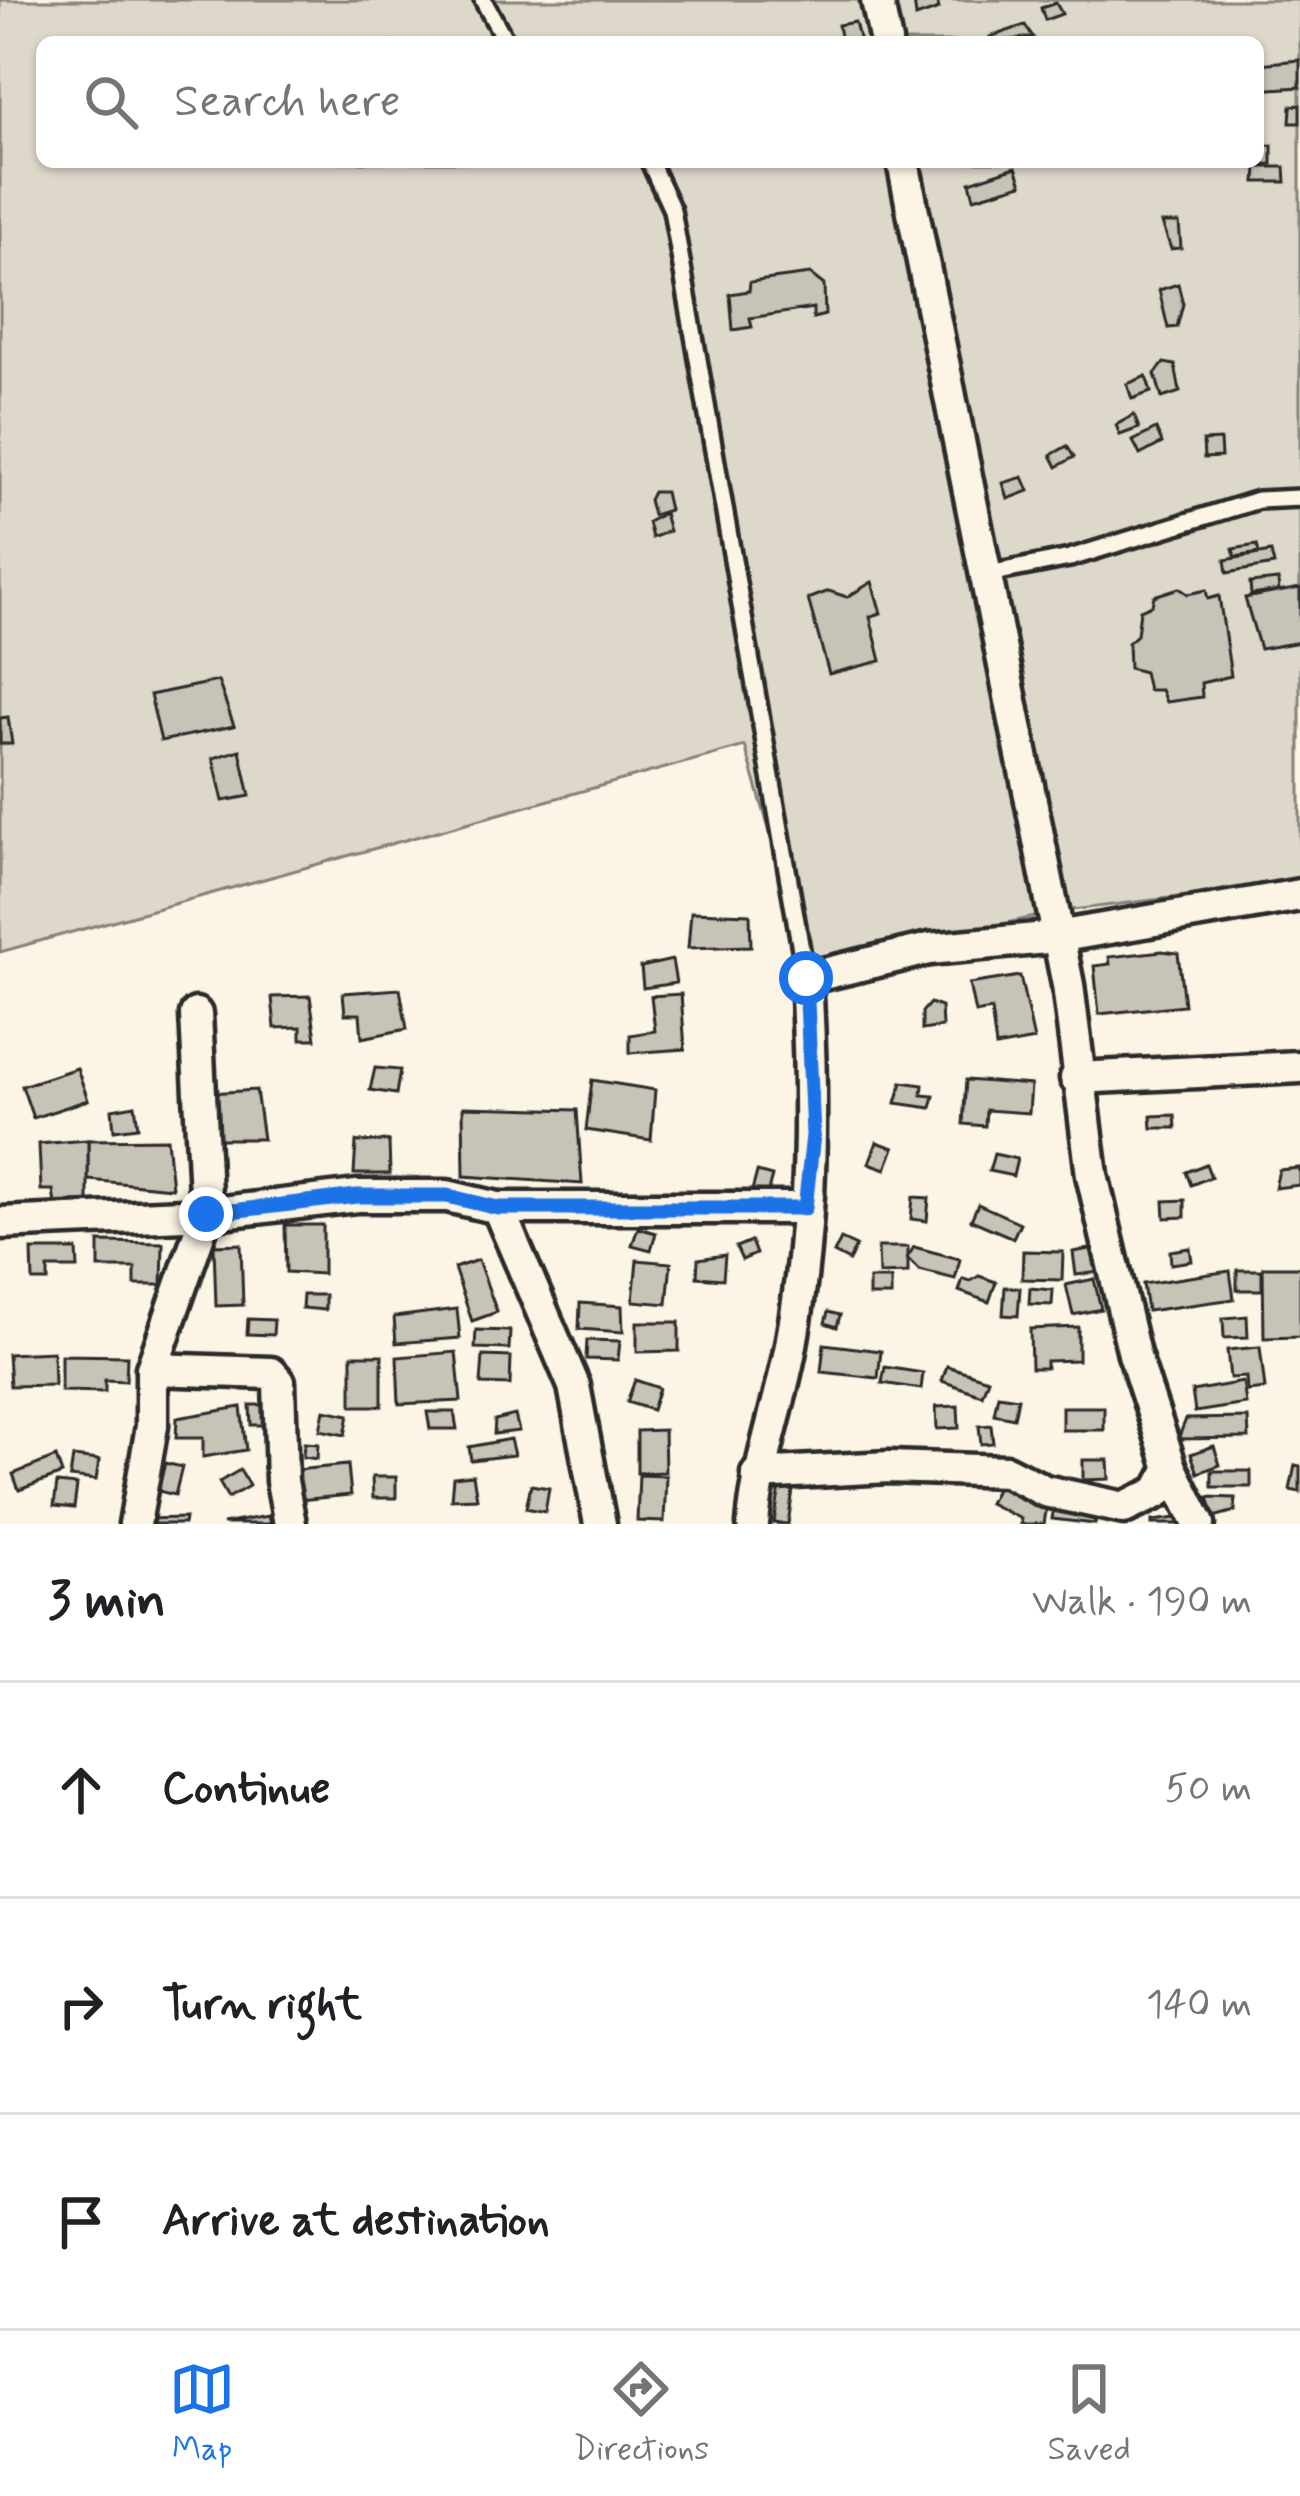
<!DOCTYPE html>
<html lang="en">
<head>
<meta charset="utf-8">
<style>
	body { margin:0; font-family:Mynerve,sans-serif; background:#f2f2f2; color:#202124 }
	.stop { position:absolute; width:36px; height:36px; margin:-27px; border:9px solid #1a73e8; border-radius:50%; background:#fff }
	.stop.end { background:#1a73e8; border-color:#fff; box-shadow:0 3px 12px #0008 }
	.list { margin:0; padding:0; list-style:none }
	h2 { display:flex; justify-content:space-between; align-items:center; height:156px; margin:0; padding:0 48px; font-size:51px }
	h2 small { font-size:39px; font-weight:400; color:#757577 }
	.list li { display:grid; grid-template-columns:78px 1fr auto; gap:36px; align-items:center; box-sizing:border-box; height:216px; padding:0 48px; border-top:3px solid #e0e0e0 }
	.list b { display:block; font-size:45px; white-space:nowrap }
	.list em { font-size:39px; font-style:normal; color:#757577 }
	.icon { flex:none; width:66px; height:66px; fill:none; stroke:currentColor; stroke-width:2; stroke-linecap:round; stroke-linejoin:round }
	.map { position:relative; flex:none; width:1300px; height:1524px; overflow:hidden }
	.search { position:absolute; background:#fff; box-shadow:0 3px 9px #0004; left:36px; right:36px; top:36px; height:132px; display:flex; align-items:center; gap:30px; box-sizing:border-box; padding:0 42px; border-radius:18px; color:#757577; font-size:45px }
	.sheet { height:804px; background:#fff }
	nav { display:flex; justify-content:space-around; align-items:center; box-sizing:border-box; height:168px; border-top:3px solid #e0e0e0; background:#fff; font-size:33px; color:#757577 }
	nav a { display:grid; justify-items:center; gap:6px }
	nav .on { color:#1a73e8 }
	.map>svg:first-child { display:block }
	.green { fill:#ded8ca; stroke:#84827a; stroke-width:3; fill-rule:evenodd }
	.building { fill:#c8c3b7; stroke:#2b2b2b; stroke-width:3 }
	.lines { fill:none; stroke-linecap:round; stroke-linejoin:round }
	.service-casing { stroke:#2b2b2b; stroke-width:24 }
	.minor-casing { stroke:#2b2b2b; stroke-width:39 }
	.service { stroke:#fcf5e5; stroke-width:15 }
	.minor { stroke:#fcf5e5; stroke-width:30 }
	.route { stroke:#1a73e8; stroke-width:15 }
</style>
</head>
<body>
<div class="map">
<svg width="1300" height="1524" viewBox="0 0 1300 1524">
	<rect width="100%" height="100%" fill="#fcf5e5"/>
	<filter id="ink" filterUnits="userSpaceOnUse"><feTurbulence type="fractalNoise" baseFrequency=".00833" numOctaves="2"/><feDisplacementMap in="SourceGraphic" scale="24" xChannelSelector="R" yChannelSelector="G"/><feConvolveMatrix kernelMatrix="1 2 1 2 8 2 1 2 1" color-interpolation-filters="sRGB"/></filter>
	<g filter="url(#ink)">
		<path class="green" d="M0,0H1300V882L1064,911L808,964L745,746L0,952ZM42,42H1258V162H42Z"/>
		<g class="building">
			<path d="M914,0H937L939,9L916,17Z"/>
			<path d="M1056,3L1062,14L1045,20L1041,8Z"/>
			<path d="M855,22L860,42H841L838,25Z"/>
			<path d="M1025,25L1033,37L992,42L990,37Z"/>
			<path d="M1300,60V87L1258,90V64Z"/>
			<path d="M1300,105V123H1290L1291,106Z"/>
			<path d="M1272,145V164L1254,165L1258,146Z"/>
			<path d="M1016,167L1022,184L974,198L970,182Z"/>
			<path d="M1257,167H1285L1286,182H1256Z"/>
			<path d="M1162,223H1179L1181,248L1171,249Z"/>
			<path d="M810,274L824,285L825,315L813,318V308L750,318L752,327L733,330L730,294L749,291L750,282Z"/>
			<path d="M1178,284L1183,304L1177,327L1168,328L1159,290Z"/>
			<path d="M1164,363L1175,365L1180,392L1162,398L1155,374Z"/>
			<path d="M1146,376L1151,392L1132,399L1127,384Z"/>
			<path d="M1134,415L1139,428L1120,435L1116,425Z"/>
			<path d="M1156,429L1162,443L1140,455L1133,441Z"/>
			<path d="M1220,440L1221,457L1204,458L1203,441Z"/>
			<path d="M1067,446L1074,457L1057,467L1051,455Z"/>
			<path d="M1023,477L1029,491L1008,499L1003,483Z"/>
			<path d="M653,492H665L669,510L653,515L649,500Z"/>
			<path d="M664,513L669,531L652,538L648,522Z"/>
			<path d="M1257,545L1259,553L1235,557L1233,549Z"/>
			<path d="M1271,552L1274,565L1227,573L1225,560Z"/>
			<path d="M1278,580L1279,591L1251,595L1250,583Z"/>
			<path d="M872,582L881,613L870,617L881,661L829,674L808,599L829,591L847,597Z"/>
			<path d="M1179,588L1188,594L1206,590L1208,599L1219,596L1231,676L1201,683L1202,697L1166,702L1161,690H1148L1144,672L1129,668L1128,643L1137,635L1140,610L1152,605L1154,596Z"/>
			<path d="M1300,588V642L1260,649L1245,598Z"/>
			<path d="M218,681L234,726L161,741L150,695Z"/>
			<path d="M8,717L12,744H0V718Z"/>
			<path d="M240,750L250,796L223,801L213,758Z"/>
			<path d="M691,912L750,914L751,946L688,948Z"/>
			<path d="M1162,951L1178,953L1184,1005L1099,1014L1094,966L1110,964L1109,957Z"/>
			<path d="M672,960L676,983L643,988L641,967Z"/>
			<path d="M1020,976L1034,1040L996,1047L991,1010L975,1013L969,984Z"/>
			<path d="M400,989L407,1029L362,1038L360,1014H345L343,993Z"/>
			<path d="M681,994L685,1049L630,1053V1035L655,1031L651,996Z"/>
			<path d="M310,996L316,1039H301V1027L275,1028L272,997Z"/>
			<path d="M930,1003L941,1007L942,1027L922,1030V1012Z"/>
			<path d="M77,1068L88,1100L33,1118L22,1086Z"/>
			<path d="M375,1068L400,1070L396,1094L370,1090Z"/>
			<path d="M592,1080L655,1090L651,1140L586,1130Z"/>
			<path d="M966,1080L1031,1085L1029,1113L986,1110L985,1126L963,1124Z"/>
			<path d="M902,1082L923,1085L922,1095L934,1096L931,1108L896,1103Z"/>
			<path d="M256,1090L263,1139H212L211,1093Z"/>
			<path d="M135,1105L138,1127L114,1130L112,1109Z"/>
			<path d="M463,1107L577,1110L582,1184L464,1176Z"/>
			<path d="M1175,1115L1176,1128H1152L1151,1116Z"/>
			<path d="M167,1139L172,1188L88,1180V1140Z"/>
			<path d="M88,1140V1206L55,1205L53,1190H41L39,1144Z"/>
			<path d="M389,1141L390,1174H354L356,1142Z"/>
			<path d="M877,1142L894,1148L886,1169L869,1163Z"/>
			<path d="M994,1154L1017,1159L1013,1176L989,1171Z"/>
			<path d="M1206,1164L1211,1177L1191,1185L1186,1172Z"/>
			<path d="M1300,1168V1185L1275,1188L1279,1170Z"/>
			<path d="M757,1172L772,1176L765,1202L750,1198Z"/>
			<path d="M913,1197L929,1198L927,1221L911,1219Z"/>
			<path d="M1185,1200V1217L1165,1218L1164,1201Z"/>
			<path d="M978,1204L1020,1223L1013,1238L971,1220Z"/>
			<path d="M285,1225H323V1274L286,1272Z"/>
			<path d="M638,1228L656,1233L651,1250L632,1245Z"/>
			<path d="M841,1239L856,1246L849,1261L834,1253Z"/>
			<path d="M751,1241L756,1254L742,1260L736,1247Z"/>
			<path d="M99,1242L163,1243L162,1285H135V1268H99Z"/>
			<path d="M241,1244L243,1305L216,1306L214,1245Z"/>
			<path d="M878,1247H908V1273L879,1274Z"/>
			<path d="M914,1247L960,1259L955,1279L919,1270L907,1258Z"/>
			<path d="M1096,1248L1100,1272L1076,1275L1073,1252Z"/>
			<path d="M1190,1248L1192,1261L1171,1264L1170,1251Z"/>
			<path d="M32,1250H77L78,1268H48V1281H33Z"/>
			<path d="M1023,1251L1063,1252L1062,1280L1022,1279Z"/>
			<path d="M725,1255L723,1279L697,1277L698,1259Z"/>
			<path d="M478,1260L497,1312L472,1321L454,1268Z"/>
			<path d="M637,1260L671,1263L667,1304L633,1301Z"/>
			<path d="M1263,1267H1300V1337L1264,1338Z"/>
			<rect x="1237" y="1270" width="25" height="20"/>
			<path d="M1230,1271L1234,1299L1147,1311L1143,1284Z"/>
			<path d="M979,1276L996,1282L989,1302L959,1291L963,1279L971,1281Z"/>
			<rect x="869" y="1279" width="22" height="17"/>
			<path d="M1094,1279L1101,1309L1073,1315L1066,1285Z"/>
			<path d="M1005,1287L1020,1288L1018,1316L1003,1315Z"/>
			<path d="M1030,1288L1053,1290L1052,1305L1029,1304Z"/>
			<path d="M303,1295H325V1310L302,1308Z"/>
			<path d="M580,1303L622,1306L623,1332L579,1329Z"/>
			<path d="M457,1309L460,1338L396,1343L394,1317Z"/>
			<path d="M828,1312L840,1315L837,1327L825,1323Z"/>
			<path d="M1247,1316L1248,1337L1224,1338L1223,1318Z"/>
			<path d="M248,1319L274,1320L273,1335L247,1334Z"/>
			<path d="M637,1322H679V1351L637,1352Z"/>
			<path d="M1078,1327V1360L1046,1361V1368H1031L1030,1329Z"/>
			<path d="M476,1330L510,1331L509,1349L475,1348Z"/>
			<path d="M587,1340L620,1341L618,1360L586,1359Z"/>
			<path d="M824,1344L881,1351L878,1378L821,1372Z"/>
			<path d="M1260,1347L1265,1389L1247,1391L1246,1377L1230,1378L1227,1350Z"/>
			<path d="M53,1352L54,1385L10,1386L8,1354Z"/>
			<path d="M456,1352L461,1401L399,1404L397,1357Z"/>
			<path d="M61,1355L127,1356L126,1381L105,1380V1392L61,1391Z"/>
			<rect x="352" y="1355" width="30" height="51"/>
			<path d="M483,1356L511,1357L510,1385L481,1384Z"/>
			<path d="M947,1366L988,1379L982,1395L942,1381Z"/>
			<path d="M885,1367L923,1373L921,1389L882,1383Z"/>
			<path d="M635,1380L659,1388L652,1410L627,1402Z"/>
			<path d="M1243,1382L1246,1404L1195,1412L1192,1391Z"/>
			<path d="M998,1395L1018,1398L1014,1418L994,1414Z"/>
			<path d="M250,1405H266V1425H251Z"/>
			<path d="M958,1406L959,1428L937,1429L936,1407Z"/>
			<path d="M241,1407L246,1450L203,1457V1438H176L177,1418Z"/>
			<rect x="1062" y="1407" width="42" height="23"/>
			<path d="M324,1410L349,1415L345,1435L320,1430Z"/>
			<path d="M427,1412H454L457,1429H430Z"/>
			<path d="M515,1415L519,1431L494,1434L495,1420Z"/>
			<path d="M1248,1418L1249,1438L1178,1439L1186,1419Z"/>
			<path d="M991,1425L993,1443L981,1444L979,1426Z"/>
			<path d="M664,1430L665,1472L637,1473V1431Z"/>
			<path d="M510,1439L514,1455L471,1460L469,1447Z"/>
			<path d="M304,1443L318,1444L317,1459L303,1457Z"/>
			<path d="M1214,1446L1220,1465L1198,1473L1191,1454Z"/>
			<path d="M56,1457L62,1474L19,1490L13,1474Z"/>
			<path d="M73,1457L99,1460L96,1480L70,1477Z"/>
			<path d="M1083,1460H1108L1109,1479L1083,1480Z"/>
			<path d="M165,1463L182,1467L175,1495L158,1491Z"/>
			<path d="M348,1465L351,1495L298,1500L295,1470Z"/>
			<path d="M1295,1465L1300,1466V1492L1290,1490Z"/>
			<path d="M240,1470L249,1486L228,1498L219,1482Z"/>
			<rect x="1212" y="1471" width="39" height="16"/>
			<path d="M473,1475L477,1498L451,1499L453,1477Z"/>
			<path d="M639,1475L666,1476L664,1522L637,1521Z"/>
			<path d="M1003,1475L1048,1499L1044,1524H1020L1021,1519L989,1503Z"/>
			<path d="M372,1477H396V1498H373Z"/>
			<path d="M781,1481L794,1483L788,1524L774,1523Z"/>
			<path d="M57,1483L77,1485L74,1508L54,1506Z"/>
			<path d="M531,1485L549,1488L545,1512L526,1508Z"/>
			<path d="M1208,1497L1235,1498V1511L1214,1517Z"/>
			<path d="M1054,1507L1097,1514L1095,1524L1052,1519Z"/>
			<path d="M268,1516L270,1524H222Z"/>
			<path d="M1193,1516L1194,1524H1152V1521Z"/>
			<path d="M185,1518L184,1524H145V1519Z"/>
		</g>
		<g class="lines">
			<defs>
				<g id="service">
					<path d="M483,0L506,42"/>
					<path d="M650,162L672,210L806,978"/>
					<path d="M983,575L1070,558L1258,500L1300,498"/>
				</g>
				<g id="minor">
					<path d="M877,0L886,42"/>
					<path d="M903,162L1068,985L1092,1175L1134,1354L1171,1468L1199,1524"/>
					<path d="M1076,1078L1300,1067"/>
					<path d="M498,1208L574,1386L600,1524"/>
					<path d="M0,1223L206,1214L357,1196H447L498,1208H805"/>
					<path d="M152,1369L271,1373L279,1382L282,1481L290,1524"/>
					<path d="M757,1474L889,1467L1006,1471L1045,1491L1124,1508L1158,1492L1171,1468"/>
					<path d="M135,1524L152,1426V1369L206,1214L196,1014"/>
					<path d="M753,1524C758,1462 780,1406 791,1345C813,1224 813,1100 806,978L929,949L1057,937L1300,895"/>
				</g>
			</defs>
			<use href="#service" class="service-casing"/>
			<use href="#minor" class="minor-casing"/>
			<use href="#service" class="service"/>
			<use href="#minor" class="minor"/>
		</g>
	</g>
	<g class="lines" filter="url(#ink)">
		<path class="route" d="M206,1214L357,1196H447L498,1208H805L813,1135L806,978"/>
	</g>
</svg>
<div class="stop" style="left:806px;top:978px"></div>
<div class="stop end" style="left:206px;top:1214px"></div>
<div class="search"><svg class="icon" aria-label="search" viewBox="0 0 24 24"><circle cx="10" cy="10" r="6"/><path d="M15 15l6 6"/></svg>Search here</div>
</div>
<section class="sheet">
<h2>3 min<small>Walk · 190 m</small></h2>
<ul class="list">
<li><svg class="icon" aria-label="ahead" viewBox="0 0 24 24"><path d="M12 20V5M6 11l6-6 6 6"/></svg><div><b>Continue</b></div><em>50 m</em></li>
<li><svg class="icon" aria-label="right" viewBox="0 0 24 24"><path d="M7 20v-9h11M14 6l5 5-5 5"/></svg><div><b>Turn right</b></div><em>140 m</em></li>
<li><svg class="icon" aria-label="arrive" viewBox="0 0 24 24"><path d="M6 21V4h12l-3 4 3 4H6"/></svg><div><b>Arrive at destination</b></div></li>
</ul>
</section>
<nav>
<a class="on"><svg class="icon" aria-label="map" viewBox="0 0 24 24"><path d="M3 6l6-2 6 2 6-2v14l-6 2-6-2-6 2zM9 4v14M15 6v14"/></svg>Map</a>
<a><svg class="icon" aria-label="directions" viewBox="0 0 24 24"><path d="M12 3l9 9-9 9-9-9zM9 14v-3h6M13 9l2 2-2 2"/></svg>Directions</a>
<a><svg class="icon" aria-label="saved" viewBox="0 0 24 24"><path d="M7 4h10v16l-5-4-5 4z"/></svg>Saved</a>
</nav>
</body>
</html>
